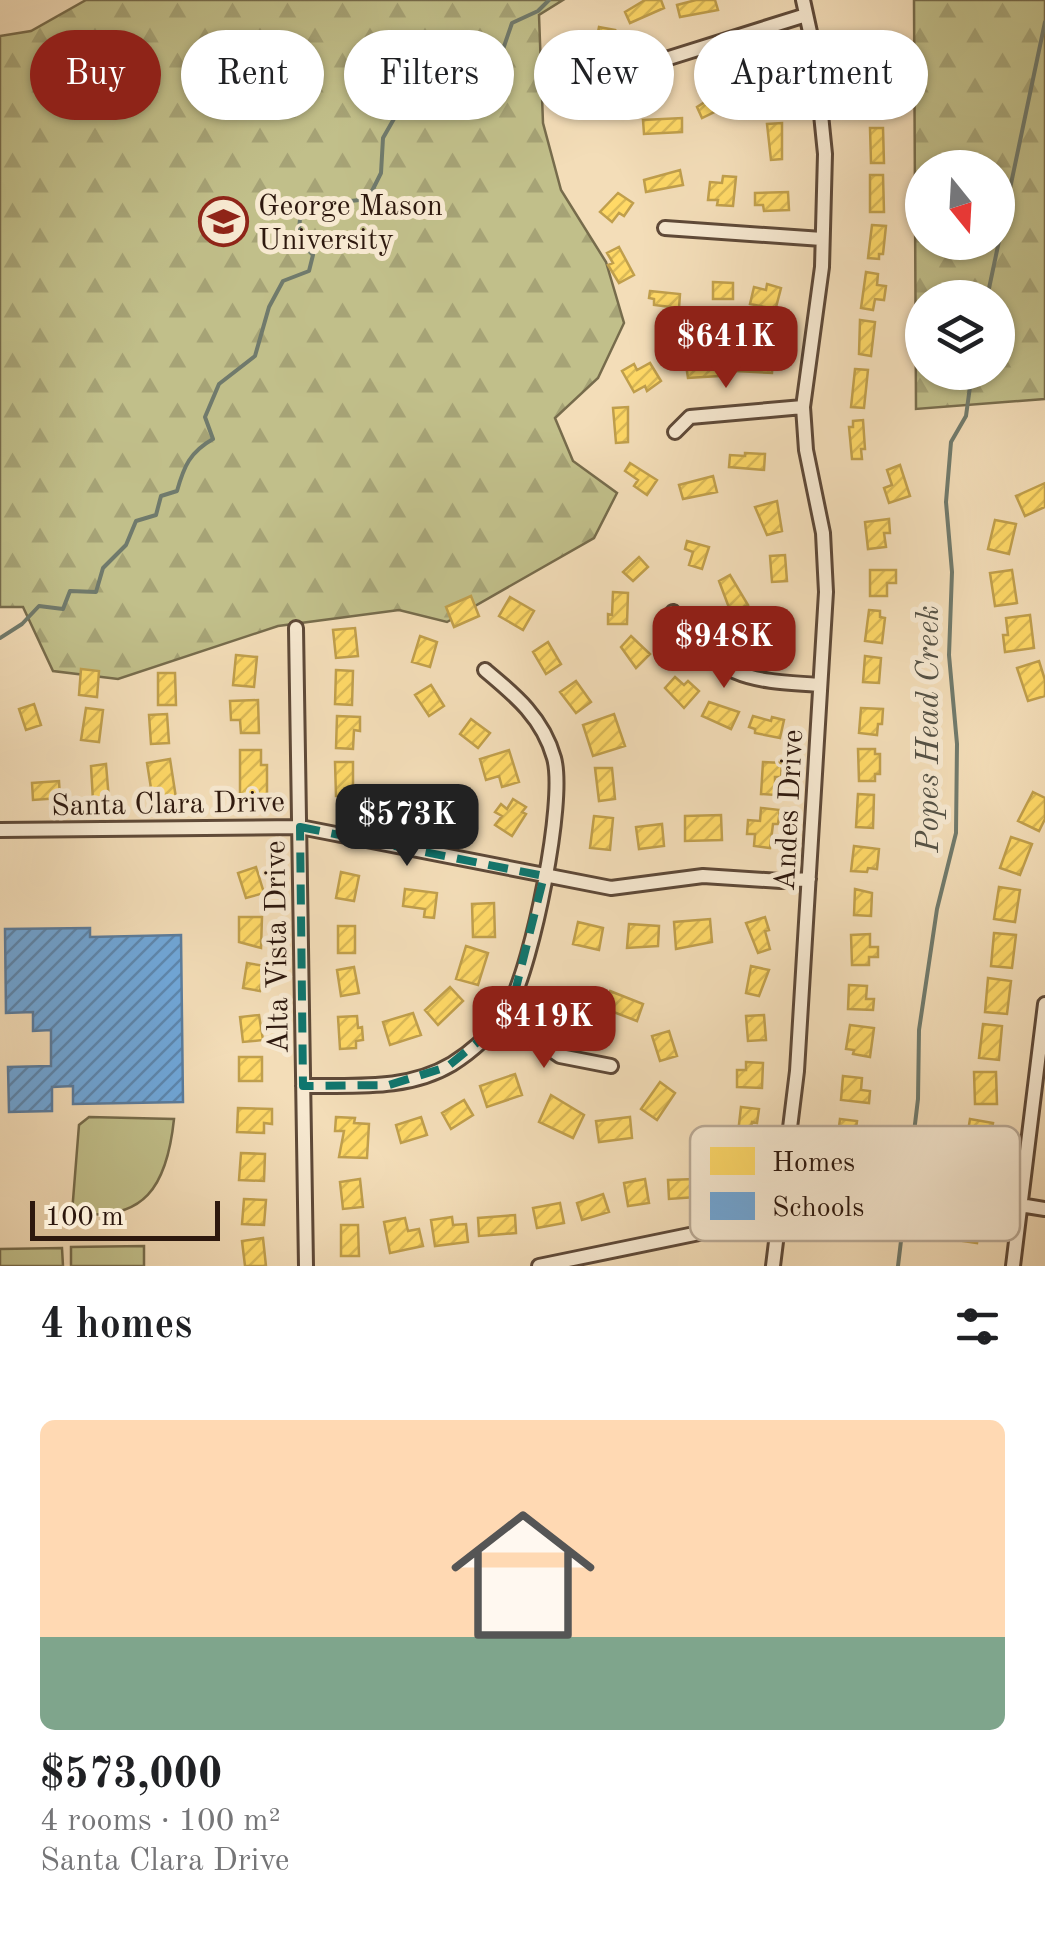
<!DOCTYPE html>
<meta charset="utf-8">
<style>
:root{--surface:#fff;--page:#f2f2f2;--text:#202124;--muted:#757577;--accent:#8f2418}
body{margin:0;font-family:"Old Standard TT",serif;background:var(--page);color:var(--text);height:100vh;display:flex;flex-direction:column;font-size:38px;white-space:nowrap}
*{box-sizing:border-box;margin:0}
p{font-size:32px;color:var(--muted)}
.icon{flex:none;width:55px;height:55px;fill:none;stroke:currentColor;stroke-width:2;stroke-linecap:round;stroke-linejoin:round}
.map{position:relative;height:1266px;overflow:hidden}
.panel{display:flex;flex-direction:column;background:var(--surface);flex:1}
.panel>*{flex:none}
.guide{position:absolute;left:30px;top:30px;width:985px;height:90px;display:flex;gap:20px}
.needle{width:65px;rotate:162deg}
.controls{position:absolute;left:905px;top:150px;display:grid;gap:20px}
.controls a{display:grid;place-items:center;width:110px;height:110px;border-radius:50%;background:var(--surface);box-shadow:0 2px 8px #0004;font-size:50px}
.scale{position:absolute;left:30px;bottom:25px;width:190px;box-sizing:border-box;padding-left:10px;border:5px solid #2d180e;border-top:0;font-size:28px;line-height:35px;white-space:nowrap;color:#2d180e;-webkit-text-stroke:8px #f7e9d1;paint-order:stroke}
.price{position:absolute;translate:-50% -85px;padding:0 22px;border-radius:20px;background:var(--accent);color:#fff;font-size:32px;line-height:65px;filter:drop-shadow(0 2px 5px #0008)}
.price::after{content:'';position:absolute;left:50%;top:60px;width:30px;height:22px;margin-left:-15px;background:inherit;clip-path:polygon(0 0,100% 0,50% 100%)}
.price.active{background:#222;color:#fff}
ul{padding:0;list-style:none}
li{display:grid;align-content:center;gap:20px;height:530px;padding:0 40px}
li span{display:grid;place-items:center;height:310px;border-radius:15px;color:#555}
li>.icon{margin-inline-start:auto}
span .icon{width:180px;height:180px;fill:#fffc;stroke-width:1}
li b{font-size:42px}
h2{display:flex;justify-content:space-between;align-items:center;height:120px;padding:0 40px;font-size:42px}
.chip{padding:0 35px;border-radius:45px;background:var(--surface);box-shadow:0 2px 8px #0004;font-size:35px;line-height:90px}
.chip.active{background:var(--accent);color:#fff}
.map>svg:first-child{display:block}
</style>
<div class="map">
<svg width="1045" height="1266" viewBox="0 0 1045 1266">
<defs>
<pattern id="forest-firs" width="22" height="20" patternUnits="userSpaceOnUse" patternTransform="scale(2.5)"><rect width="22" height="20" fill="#c1bf8a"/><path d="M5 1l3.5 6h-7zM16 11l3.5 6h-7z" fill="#a6a376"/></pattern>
<pattern id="homes-hatch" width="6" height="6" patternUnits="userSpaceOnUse" patternTransform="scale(2.5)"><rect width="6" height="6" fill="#ffd966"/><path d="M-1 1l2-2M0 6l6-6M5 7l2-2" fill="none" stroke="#dbba57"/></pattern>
<pattern id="schools-hatch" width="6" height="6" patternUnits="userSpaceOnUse" patternTransform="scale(2.5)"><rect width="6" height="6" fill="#6fa8dc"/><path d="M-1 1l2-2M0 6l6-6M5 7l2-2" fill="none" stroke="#5c88b1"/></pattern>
</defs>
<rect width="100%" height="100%" fill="#f3ddb8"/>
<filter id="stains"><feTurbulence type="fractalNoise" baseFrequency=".002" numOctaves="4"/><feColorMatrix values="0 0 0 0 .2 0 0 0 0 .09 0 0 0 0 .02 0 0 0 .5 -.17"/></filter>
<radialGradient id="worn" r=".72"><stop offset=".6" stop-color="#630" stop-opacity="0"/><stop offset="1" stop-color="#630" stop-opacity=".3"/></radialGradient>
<path fill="#c1bf8a" stroke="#776c4c" stroke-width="2.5" d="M 89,1117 L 174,1119 C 167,1186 145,1223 72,1213 L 79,1125 Z
M 144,1246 L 144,1266 L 71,1266 L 71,1247 Z
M 62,1248 L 63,1266 L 0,1266 L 0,1249 Z"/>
<path fill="url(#forest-firs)" stroke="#776c4c" stroke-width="2.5" fill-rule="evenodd" d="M 86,0 L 563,0 L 539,15 L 543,123 L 561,190 L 606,262 L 624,323 L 598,378 L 555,418 L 573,461 L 617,493 L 594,538 L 447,622 L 399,610 L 278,626 L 118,679 L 53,671 L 23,607 L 0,607 L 0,36 L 31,31 Z
M 914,0 L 1045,0 L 1045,399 L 916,409 ZM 922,168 L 998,168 L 998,242 L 922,242 ZM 922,298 L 998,298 L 998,372 L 922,372 Z"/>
<path fill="url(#homes-hatch)" stroke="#c09f4c" stroke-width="2.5" d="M 645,0 L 661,0 L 664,8 L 630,23 L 625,12 Z
M 696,0 L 715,0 L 718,10 L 680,17 L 677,5 Z
M 599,27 L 615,30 L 605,66 L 592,63 Z
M 874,41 L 879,64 L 864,67 L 860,43 Z
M 775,74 L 781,95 L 777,96 L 779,107 L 769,110 L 760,78 Z
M 883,77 L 886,90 L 879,91 L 879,99 L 889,97 L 891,109 L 870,112 L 862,80 Z
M 612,83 L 617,109 L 597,115 L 589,90 Z
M 730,86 L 737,101 L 702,118 L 697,107 Z
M 682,118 L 682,132 L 644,134 L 643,120 Z
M 782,123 L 782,159 L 771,160 L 767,124 Z
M 870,128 L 883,128 L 884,163 L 871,163 Z
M 680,170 L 683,185 L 646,192 L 644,180 Z
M 870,175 L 883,175 L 884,212 L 870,212 Z
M 723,176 L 736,177 L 733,206 L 717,205 L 718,200 L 708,200 L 710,182 L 722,183 Z
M 788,192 L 789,210 L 764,211 L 763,205 L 755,205 L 755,193 Z
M 618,193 L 633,203 L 624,216 L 619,213 L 612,222 L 600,212 Z
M 872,225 L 886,226 L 883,254 L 879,254 L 879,259 L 868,258 Z
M 619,247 L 634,275 L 619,283 L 608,265 L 613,263 L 607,253 Z
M 866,272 L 878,274 L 877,285 L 886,286 L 884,300 L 875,299 L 873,310 L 861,308 Z
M 713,282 L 733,283 L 733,299 L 713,299 Z
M 767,284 L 781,288 L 774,315 L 764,312 L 765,307 L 750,304 L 754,287 L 766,290 Z
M 650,291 L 680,294 L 679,308 L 654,305 L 654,299 L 649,298 Z
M 860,320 L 875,322 L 871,356 L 859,354 Z
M 738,357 L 773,359 L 772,373 L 737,371 Z
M 717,361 L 719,376 L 688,378 L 686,365 Z
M 650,363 L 661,381 L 647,391 L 645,386 L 634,392 L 622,371 L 634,364 L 637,370 Z
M 855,369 L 868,370 L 864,408 L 851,407 Z
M 628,407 L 628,442 L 616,443 L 613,408 Z
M 863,420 L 865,449 L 861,449 L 862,459 L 852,459 L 849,427 L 853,427 L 853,421 Z
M 745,453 L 765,454 L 764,470 L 729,467 L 730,455 L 745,456 Z
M 630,463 L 657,480 L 647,495 L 634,486 L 638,480 L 625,471 Z
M 900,465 L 910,496 L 889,503 L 884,488 L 892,485 L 887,470 Z
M 713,476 L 717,492 L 683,499 L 679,485 Z
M 1045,483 L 1045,507 L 1025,516 L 1016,496 Z
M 777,501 L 782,531 L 767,535 L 755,507 Z
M 889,519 L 890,533 L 884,533 L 886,547 L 868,549 L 865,522 Z
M 995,520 L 1016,524 L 1009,554 L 988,549 Z
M 687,541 L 709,547 L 702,569 L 689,565 L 693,552 L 685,549 Z
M 785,555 L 787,581 L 772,582 L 770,556 Z
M 639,557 L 648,567 L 633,581 L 623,572 Z
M 870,570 L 896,570 L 896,583 L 887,583 L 887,596 L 870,596 Z
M 1012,570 L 1017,603 L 995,606 L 990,573 Z
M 730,575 L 748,605 L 731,613 L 719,581 Z
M 613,592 L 628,593 L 627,624 L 608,624 L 608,614 L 612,615 Z
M 471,596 L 479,616 L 454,627 L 446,607 Z
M 510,597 L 534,611 L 523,630 L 499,616 Z
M 869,610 L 880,611 L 880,617 L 885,618 L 882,643 L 865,641 Z
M 1030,615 L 1034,648 L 1005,652 L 1003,635 L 1008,635 L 1006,618 Z
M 778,616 L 788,630 L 766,645 L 757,630 Z
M 355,628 L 358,656 L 336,658 L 333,630 Z
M 420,636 L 437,642 L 430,667 L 412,662 Z
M 631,636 L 650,654 L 636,668 L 621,647 Z
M 548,642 L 561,664 L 546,674 L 533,652 Z
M 236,655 L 257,657 L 254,687 L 233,685 Z
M 865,656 L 881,658 L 879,683 L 863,682 Z
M 1039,661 L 1045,680 L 1045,696 L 1028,701 L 1017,668 Z
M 81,669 L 99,671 L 97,697 L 79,695 Z
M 336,670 L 353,671 L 352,705 L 335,704 Z
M 158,673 L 175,673 L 176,705 L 158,705 Z
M 675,677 L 684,685 L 688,681 L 699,691 L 684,708 L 665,688 Z
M 576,681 L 591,702 L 576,713 L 560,692 Z
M 431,685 L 444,706 L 429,716 L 415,695 Z
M 258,700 L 259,733 L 241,733 L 240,720 L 231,720 L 230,701 Z
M 709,702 L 739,712 L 731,729 L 702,716 Z
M 34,704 L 41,725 L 26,730 L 19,709 Z
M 86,708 L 103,710 L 99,742 L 81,740 Z
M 861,708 L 883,709 L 882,724 L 878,724 L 877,735 L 859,733 Z
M 167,714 L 169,743 L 151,744 L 149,715 Z
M 614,714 L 625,746 L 593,756 L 583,725 Z
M 337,716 L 360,717 L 360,731 L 354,730 L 353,749 L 336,748 Z
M 753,716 L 771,721 L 772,717 L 784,720 L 780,738 L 755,733 L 755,729 L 749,727 Z
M 471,719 L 490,733 L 478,748 L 460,734 Z
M 858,749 L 875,749 L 875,754 L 880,754 L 880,774 L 875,774 L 875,781 L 859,781 Z
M 240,750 L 261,750 L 261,765 L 267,765 L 267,797 L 240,796 Z
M 509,750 L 519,782 L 502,787 L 499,776 L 486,780 L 480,759 Z
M 170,759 L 176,798 L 153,801 L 147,763 Z
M 335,762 L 353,762 L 353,795 L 336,796 Z
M 763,762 L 782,763 L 781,777 L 775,777 L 775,795 L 761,794 Z
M 106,764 L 109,800 L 93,801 L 91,766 Z
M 595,768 L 612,768 L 615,799 L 599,801 Z
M 59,781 L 60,798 L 33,800 L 32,783 Z
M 392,789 L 419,790 L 418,808 L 392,807 Z
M 1033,792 L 1045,798 L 1045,819 L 1039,831 L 1018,821 Z
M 858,794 L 874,795 L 873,828 L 856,827 Z
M 513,799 L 526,807 L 522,812 L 526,814 L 512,836 L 495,825 L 502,816 L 495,812 L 501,804 L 507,809 Z
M 464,801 L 464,819 L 439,819 L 439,802 Z
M 761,808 L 780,810 L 778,824 L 773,824 L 770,848 L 754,846 L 755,834 L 747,834 L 748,820 L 760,821 Z
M 721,815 L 722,840 L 685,841 L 685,816 Z
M 594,816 L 613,818 L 610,850 L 590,848 Z
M 662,824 L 664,846 L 639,849 L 636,827 Z
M 1011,837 L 1032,844 L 1020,875 L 1000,868 Z
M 854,846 L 879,849 L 877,869 L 868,868 L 867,872 L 851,871 Z
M 256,867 L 264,893 L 246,898 L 238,873 Z
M 341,872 L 359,876 L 354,901 L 336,898 Z
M 999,887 L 1020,890 L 1015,922 L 994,919 Z
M 405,889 L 437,893 L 434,918 L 424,917 L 425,909 L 403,906 Z
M 855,889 L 872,893 L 871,916 L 854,915 Z
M 494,903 L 495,937 L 473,937 L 472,904 Z
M 239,917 L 262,917 L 261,948 L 239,942 Z
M 765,917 L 769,930 L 765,931 L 770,949 L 758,953 L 746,923 Z
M 710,919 L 712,942 L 676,949 L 674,922 Z
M 578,922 L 603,928 L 599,950 L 573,944 Z
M 629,924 L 659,926 L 658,946 L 627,948 Z
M 338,926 L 355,926 L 355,953 L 338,953 Z
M 994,933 L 1016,935 L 1012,968 L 991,966 Z
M 870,934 L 870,947 L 878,947 L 878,957 L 869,957 L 869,965 L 852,965 L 851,935 Z
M 466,946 L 488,953 L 478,985 L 456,979 Z
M 247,963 L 265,966 L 260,991 L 243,988 Z
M 751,966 L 769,970 L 759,996 L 746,993 Z
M 354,967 L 359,993 L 341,996 L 337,970 Z
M 988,978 L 1011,981 L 1007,1014 L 985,1012 Z
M 849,985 L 867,986 L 866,999 L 874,999 L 873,1010 L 848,1009 Z
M 450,987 L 463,1001 L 438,1025 L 425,1010 Z
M 555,991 L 580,998 L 575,1015 L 550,1008 Z
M 610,991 L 643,1004 L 637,1021 L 603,1008 Z
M 413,1013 L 421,1035 L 390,1045 L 383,1022 Z
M 259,1015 L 263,1040 L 243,1042 L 240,1017 Z
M 764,1015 L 766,1040 L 748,1041 L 746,1016 Z
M 357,1016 L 358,1028 L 362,1027 L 363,1040 L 356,1041 L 356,1048 L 340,1049 L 338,1017 Z
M 983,1024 L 1002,1026 L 999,1060 L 979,1058 Z
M 850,1025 L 874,1028 L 870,1057 L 853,1054 L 854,1050 L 846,1049 Z
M 669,1031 L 677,1056 L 660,1061 L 652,1036 Z
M 239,1057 L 262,1057 L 262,1081 L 239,1081 Z
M 746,1062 L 763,1063 L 762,1088 L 737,1087 L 737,1070 L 746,1070 Z
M 974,1072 L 996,1072 L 997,1104 L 975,1104 Z
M 515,1074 L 522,1095 L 487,1107 L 480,1086 Z
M 843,1076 L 862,1078 L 861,1090 L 870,1091 L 869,1103 L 841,1100 Z
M 660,1082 L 675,1093 L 657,1120 L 641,1109 Z
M 551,1095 L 584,1115 L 573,1138 L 539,1122 Z
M 464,1100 L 473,1115 L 451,1129 L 442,1113 Z
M 741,1107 L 759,1109 L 757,1123 L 752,1122 L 750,1134 L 738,1133 Z
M 238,1108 L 272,1109 L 272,1124 L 264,1123 L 264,1133 L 237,1132 Z
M 336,1117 L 355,1118 L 354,1123 L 369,1124 L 367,1158 L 339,1157 L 344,1131 L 335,1131 Z
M 421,1117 L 427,1135 L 401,1143 L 396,1125 Z
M 630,1117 L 632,1138 L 599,1142 L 596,1121 Z
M 840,1119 L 857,1121 L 854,1144 L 837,1142 Z
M 970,1119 L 993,1123 L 988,1153 L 965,1149 Z
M 241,1153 L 265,1154 L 264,1181 L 239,1180 Z
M 360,1179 L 363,1207 L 343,1209 L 340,1182 Z
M 645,1179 L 649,1203 L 628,1206 L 624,1183 Z
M 695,1179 L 696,1197 L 669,1199 L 668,1180 Z
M 603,1194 L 609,1212 L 582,1220 L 577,1203 Z
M 244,1199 L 266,1200 L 264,1225 L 242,1224 Z
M 560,1203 L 564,1223 L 537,1228 L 533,1208 Z
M 961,1207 L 982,1210 L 977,1243 L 956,1240 Z
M 515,1215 L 516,1233 L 479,1236 L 478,1218 Z
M 452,1217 L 453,1225 L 466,1224 L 468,1242 L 435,1246 L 431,1220 Z
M 405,1218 L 408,1231 L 419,1229 L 423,1246 L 390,1253 L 384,1222 Z
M 341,1225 L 358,1225 L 359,1256 L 341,1256 Z
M 263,1238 L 266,1266 L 245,1266 L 242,1241 Z"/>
<path fill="url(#schools-hatch)" stroke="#5b7d9e" stroke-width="2.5" d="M 90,928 L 90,937 L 181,935 L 183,1102 L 73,1104 L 73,1086 L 52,1087 L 52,1111 L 9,1112 L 8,1067 L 51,1066 L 51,1030 L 33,1031 L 33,1012 L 6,1013 L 5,929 Z"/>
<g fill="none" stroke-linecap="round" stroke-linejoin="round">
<path stroke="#707a6c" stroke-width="4" d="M 987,298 L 1045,22
M 0,638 L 22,624 L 39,606 L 63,609 L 70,591 L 96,592 L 103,568 L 126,545 L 136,521 L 156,515 L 161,496 L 177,491 C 184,466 190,452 213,439 L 205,417 L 219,384 L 255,356 L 269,307 L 283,281 L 309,271 L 313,255 L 298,240 L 300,219 L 333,203 L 368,199 L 381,173 L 383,138 L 395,117 L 430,94 L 460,88 L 487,96 L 512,23 L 538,11 L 549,0
M 898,1266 L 918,1099 L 919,1030 L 937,909 L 956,833 L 957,744 L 949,655 L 952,572 L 946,502 L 951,442 L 966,416 L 972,372"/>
<defs>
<path id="street" d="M 653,63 L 806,15
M 665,228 L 822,239
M 675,432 L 690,417 L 803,407
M 673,612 C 721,679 742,680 820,685
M 296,628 L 306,1266
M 0,830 L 300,827 L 611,888 L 703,876 L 781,881 L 809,879
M 503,1017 L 560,1056 L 611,1066
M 303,1086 C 354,1085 407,1091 452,1064 C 476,1049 497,1028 510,1004 C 532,964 566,801 554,758 C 543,718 515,695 485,670
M 1020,1205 L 1045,1209
M 539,1266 L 738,1225 L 779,1222
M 773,1266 L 797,1071 L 826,592 L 823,533 L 806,450 L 803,407 L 822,267 L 825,154 L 815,55 L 803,0
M 1013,1266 L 1045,1004"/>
</defs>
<use href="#street" stroke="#5e4938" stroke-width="18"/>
<use href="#street" stroke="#f7e9d1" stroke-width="12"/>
</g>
<path fill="none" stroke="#0f766e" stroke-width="8" stroke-dasharray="20 12" stroke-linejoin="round" d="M 300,827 L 544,876 L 513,1000 L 495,1028 L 447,1067 L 389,1085 L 303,1086 Z"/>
<defs>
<symbol id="university-ring" viewBox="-11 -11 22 22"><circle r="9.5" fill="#f7e9d1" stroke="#8f2418" stroke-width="1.5"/><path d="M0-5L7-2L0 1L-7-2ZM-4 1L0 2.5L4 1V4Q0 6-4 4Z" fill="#8f2418"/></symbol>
</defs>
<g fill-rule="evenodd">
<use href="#university-ring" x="196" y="194" width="55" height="55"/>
</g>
<g text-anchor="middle" stroke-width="10" stroke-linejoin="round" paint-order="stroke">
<g font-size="30" fill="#2d180e" stroke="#f7e9d1" text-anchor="start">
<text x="258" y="215">George Mason<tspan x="258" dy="34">University</tspan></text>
</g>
<g font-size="30" fill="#2d180e" stroke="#f7e9d1">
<text transform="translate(168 803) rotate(-1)" y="10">Santa Clara Drive</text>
<text transform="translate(788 810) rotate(-87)" y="10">Andes Drive</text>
<text transform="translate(276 947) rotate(-91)" y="10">Alta Vista Drive</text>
</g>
<g font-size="32" font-style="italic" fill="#545145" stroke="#f7e9d1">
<text transform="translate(927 729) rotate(-90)" y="11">Popes Head Creek</text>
</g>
</g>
<rect x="690" y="1126" width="330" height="115" rx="15" fill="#f7e9d1" stroke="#baaa96" stroke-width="2.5"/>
<rect x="710" y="1147" width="45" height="28" fill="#ffd966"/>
<rect x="710" y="1192" width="45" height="28" fill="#6fa8dc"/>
<g font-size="28" fill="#2d180e">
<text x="772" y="1171">Homes</text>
<text x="772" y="1216">Schools</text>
</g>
<rect width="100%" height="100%" filter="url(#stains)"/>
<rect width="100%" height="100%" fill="url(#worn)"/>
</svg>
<div class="controls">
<a><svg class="needle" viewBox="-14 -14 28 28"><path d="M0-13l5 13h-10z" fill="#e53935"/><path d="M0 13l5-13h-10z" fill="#757577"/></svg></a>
<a><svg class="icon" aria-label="layers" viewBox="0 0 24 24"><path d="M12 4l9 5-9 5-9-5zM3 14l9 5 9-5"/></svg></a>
</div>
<div class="scale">100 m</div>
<b class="price" style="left:726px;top:391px">$641K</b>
<b class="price" style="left:724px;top:691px">$948K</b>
<b class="price active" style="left:407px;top:869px">$573K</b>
<b class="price" style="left:544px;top:1071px">$419K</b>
<div class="guide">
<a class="chip active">Buy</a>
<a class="chip">Rent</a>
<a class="chip">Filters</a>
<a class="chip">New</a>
<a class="chip">Apartment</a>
</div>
</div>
<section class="panel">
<h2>4 homes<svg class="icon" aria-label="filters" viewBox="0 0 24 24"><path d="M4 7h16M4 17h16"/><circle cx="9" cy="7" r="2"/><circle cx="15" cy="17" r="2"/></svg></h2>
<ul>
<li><span style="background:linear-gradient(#ffd9b3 70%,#7fa58c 0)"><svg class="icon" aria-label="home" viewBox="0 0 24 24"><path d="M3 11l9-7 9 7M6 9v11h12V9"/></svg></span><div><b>$573,000</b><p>4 rooms · 100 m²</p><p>Santa Clara Drive</p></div></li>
</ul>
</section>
